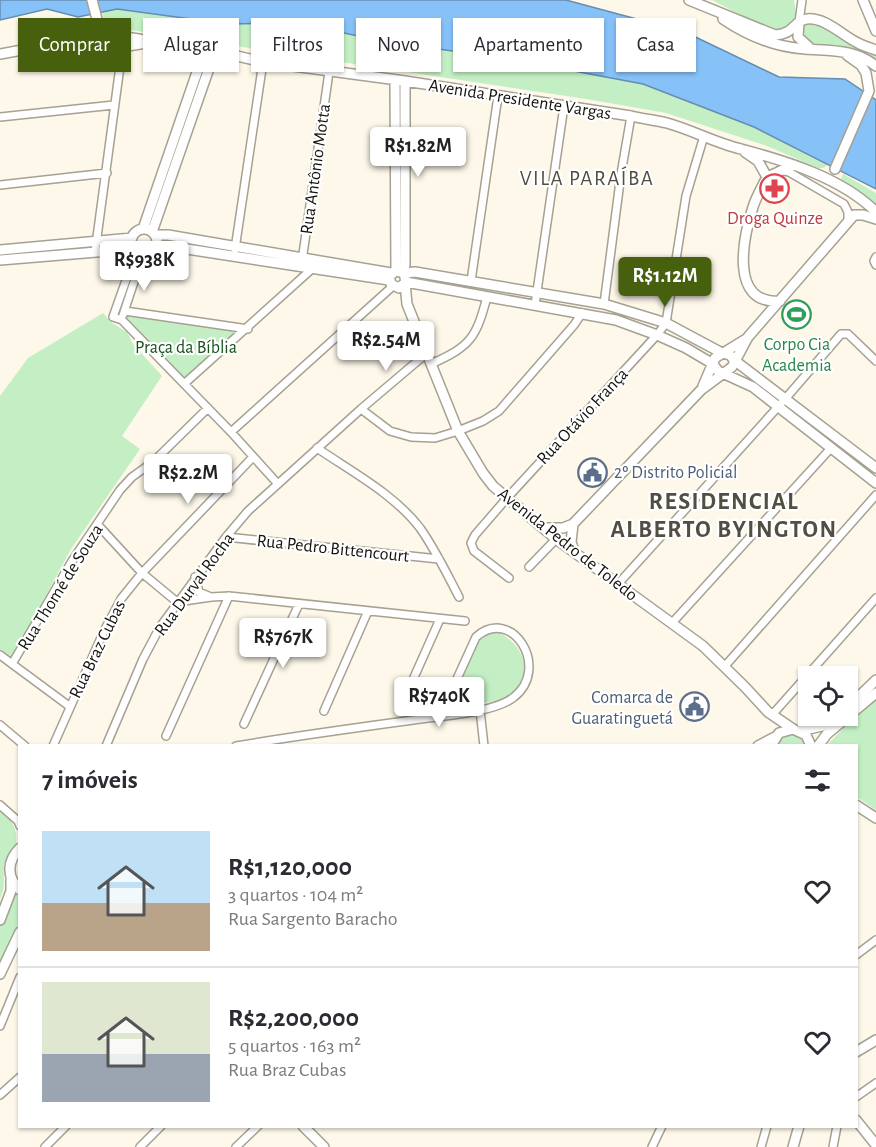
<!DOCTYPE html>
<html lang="pt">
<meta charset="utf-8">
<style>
:root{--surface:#fff;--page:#f2f2f3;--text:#2b2b33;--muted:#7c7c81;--line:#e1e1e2;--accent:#46600e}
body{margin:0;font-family:"Alegreya Sans",sans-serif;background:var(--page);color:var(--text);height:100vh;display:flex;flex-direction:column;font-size:22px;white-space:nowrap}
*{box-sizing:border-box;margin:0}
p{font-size:20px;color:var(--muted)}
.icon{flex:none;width:33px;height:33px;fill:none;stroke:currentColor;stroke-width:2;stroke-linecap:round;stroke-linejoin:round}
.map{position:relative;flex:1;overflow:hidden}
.side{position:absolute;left:18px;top:744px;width:840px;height:384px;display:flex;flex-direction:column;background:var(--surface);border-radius:0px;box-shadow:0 2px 4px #0004}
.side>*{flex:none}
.guide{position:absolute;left:18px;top:18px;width:840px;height:54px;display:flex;gap:12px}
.fabs{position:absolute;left:798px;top:666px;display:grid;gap:12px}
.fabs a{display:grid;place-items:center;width:60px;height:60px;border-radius:0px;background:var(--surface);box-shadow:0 2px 4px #0004;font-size:30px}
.price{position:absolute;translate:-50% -51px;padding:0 14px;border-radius:6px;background:#fff;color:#222;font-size:20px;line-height:39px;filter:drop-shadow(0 2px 3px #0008)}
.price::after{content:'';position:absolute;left:50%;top:36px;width:18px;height:14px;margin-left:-9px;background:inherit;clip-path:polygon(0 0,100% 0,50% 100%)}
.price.active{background:var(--accent);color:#fff}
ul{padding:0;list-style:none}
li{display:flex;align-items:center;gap:18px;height:150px;padding:0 24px}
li+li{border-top:2px solid var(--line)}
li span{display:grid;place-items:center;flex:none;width:168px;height:120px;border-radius:0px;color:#555}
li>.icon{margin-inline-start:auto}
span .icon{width:72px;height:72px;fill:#fffc;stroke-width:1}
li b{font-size:26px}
h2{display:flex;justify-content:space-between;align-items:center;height:72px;padding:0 24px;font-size:26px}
.tag{padding:0 21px;border-radius:0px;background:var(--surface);box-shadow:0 2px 4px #0004;font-size:21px;line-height:54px}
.tag.active{background:var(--accent);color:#fff}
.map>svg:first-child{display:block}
</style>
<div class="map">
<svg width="876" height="1147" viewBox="0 0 876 1147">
<rect width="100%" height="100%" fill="#fdf8e9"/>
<path fill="#c4efc4" d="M 712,0 L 794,0 L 796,13 L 790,27 L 771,31 Z
M 117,9 L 228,24 L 298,23 L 381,41 L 510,59 L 643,84 L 754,127 L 828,165 L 823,168 L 818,168 L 767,146 L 666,113 L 586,99 L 111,27 L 104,19 L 102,12 Z
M 809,21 L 816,23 L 849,43 L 876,53 L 876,63 C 866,55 858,50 846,47 C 832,44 814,47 803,37 L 802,30 L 804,24 Z
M 843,174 L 876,193 L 876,207 L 841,180 Z
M 103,313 L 112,323 L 127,332 L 133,344 L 162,376 L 122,436 L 140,449 L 71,549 L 13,656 L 10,658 L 0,651 L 0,396 L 28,358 Z
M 132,313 L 234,328 L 237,331 L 236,335 L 187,378 L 183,378 L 128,324 L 126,321 L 127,316 Z
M 495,631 C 520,640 537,672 514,694 C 507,701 492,701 483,703 C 473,705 465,707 456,704 L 453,697 L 480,637 L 485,632 Z
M 876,695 L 876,810 L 857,797 L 856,746 L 826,746 Z
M 792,733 L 802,737 L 807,746 L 775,746 L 782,735 Z
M 0,808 C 10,816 20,832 15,846 C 12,853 5,859 4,867 C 3,880 6,886 0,899 Z
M 12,891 L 19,897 L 19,922 L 0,960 L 0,924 Z"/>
<path fill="#86c1f7" stroke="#648db1" stroke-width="1.5" d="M 0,0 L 566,0 L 685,32 L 779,77 L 845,79 L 876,100 L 876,189 L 754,127 L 643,84 L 510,59 L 381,41 L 298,23 L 228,24 L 117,9 L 78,17 L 47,9 L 0,20 Z"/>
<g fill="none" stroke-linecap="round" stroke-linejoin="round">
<defs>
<path id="street" d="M 799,22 L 802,0
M 0,117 L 114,105
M 780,170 L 789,172 L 844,204 L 848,212 L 848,221
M 0,185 L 107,173
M 235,249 L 263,62
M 95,252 L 123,44
M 136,252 L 113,317 L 122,320 L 231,432 L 278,484
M 876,257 L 874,261 L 876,265
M 302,261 L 329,72
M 471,281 L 498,96
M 604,304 L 621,174 L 631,116
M 535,305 L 564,106
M 125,311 L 248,329
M 123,315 L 143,255
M 431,364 C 471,346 476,338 487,297
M 184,384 L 314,267
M 361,409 L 390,431 L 411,437 L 435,438 L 458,431 L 483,421 L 499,411 L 574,325 L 582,313
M 231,432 L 393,286
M 317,448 C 352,472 394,494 420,528 C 435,549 447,574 459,597
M 98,525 L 142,573 L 177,602 L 211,597 L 229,596 L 465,621
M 226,537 L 439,559
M 529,567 L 556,539
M 195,577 L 199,592 L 211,597
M 509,578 L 474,551 L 471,543 L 475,535 L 507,498 L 657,335 L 666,323 L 686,196 L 704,136
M 618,584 L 786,398 L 841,334 L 848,334 L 876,361
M 672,623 L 831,448
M 0,655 L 69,706
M 12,664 L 72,561 L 120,490 L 132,477 L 153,462 L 208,408
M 725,666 L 876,495
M 403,702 L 440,619
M 480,710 L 484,746
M 324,711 L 368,611
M 772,715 L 876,598
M 244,724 L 299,604
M 0,725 L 25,746
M 166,736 L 229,596
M 53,746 L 104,631 L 121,599 L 142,573 L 253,457
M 106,746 L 143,659 L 160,627 L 226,537 L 248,511 L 278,484 L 361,409 L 427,353
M 236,746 C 295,736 354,728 413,720 C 439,716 495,713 514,697 C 551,668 512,605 476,637 L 440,716
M 0,805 L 18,821 L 20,826
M 856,955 L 876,940
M 0,1026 L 20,977
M 0,1095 L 20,1077
M 856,1097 L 876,1083
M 45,1147 L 66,1126
M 140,1147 L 161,1126
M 236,1147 L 258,1126
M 652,1147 L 662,1126
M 761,1147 L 767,1126
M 833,1147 L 837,1126"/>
<path id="secondary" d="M 92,0 L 98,23 L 100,41
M 689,0 L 775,35 C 795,34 794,20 807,19 C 825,17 843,36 858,43 C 864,46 870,48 876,50
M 863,0 L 876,31
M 723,19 C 748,36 775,47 805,49 C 832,51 854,49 876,66
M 799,22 L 798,37 L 811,49
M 67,43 L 122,47 L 146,43
M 0,54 L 60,43 L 80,37 L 113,35 L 215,51 L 263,62 L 405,81 L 631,116 C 643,119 655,120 667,123 C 692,130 716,143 741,149 C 786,161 842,178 876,212
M 395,80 L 396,271
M 745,152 L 758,161 L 767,177
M 835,169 L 869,91 L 866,73 L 861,65 L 847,55
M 767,177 C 762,187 756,197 753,207 C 743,238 729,305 780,301
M 767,177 L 794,165
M 143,229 L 205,49
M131 242a13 13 0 1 1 26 0a13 13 0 1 1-26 0Z
M 152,232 L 215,51
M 155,235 L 168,235 L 391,273
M 156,248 L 167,246 L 389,280
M 0,250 L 132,238
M 0,260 L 133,249
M 403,273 L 405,265 L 405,81
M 404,273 L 406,282 L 399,288 L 391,284 L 389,276 L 396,271 L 404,273 L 415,272 L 604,304 L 666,323 L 722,353 L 730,355 L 734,360 L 876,468
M 406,282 L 616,320 L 657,335 L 686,348 L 713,364 L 718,371 L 753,387 L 876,483
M 405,283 L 407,304 L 458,431 L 483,473 L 493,486 L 556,539 L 703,646 L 745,687 L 768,712 L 793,729
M 703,386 L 715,358 L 746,339
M 573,524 L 571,542 L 574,551
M 543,528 L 563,528 L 573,524 L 701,390 L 732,367 L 748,337 L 854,215 L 863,215 L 876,219
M 848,707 L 876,680
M 800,731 L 822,726 L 836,716
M 758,746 L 775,737
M 771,746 L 779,733 L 793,729 L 806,735 L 811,746
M 818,746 L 827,734 L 876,693
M 856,805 L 876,818
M 20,848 C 7,861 6,877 20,890
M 0,920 L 11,891 L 11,880
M 0,974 L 20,932
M 856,1052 L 876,1040
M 856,1120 L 876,1145
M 303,1126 L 324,1147
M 793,1147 L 799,1126"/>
</defs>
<use href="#street" stroke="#a6a193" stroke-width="10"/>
<use href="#secondary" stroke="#a6a193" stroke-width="12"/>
<use href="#street" stroke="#fff" stroke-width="7"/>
<use href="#secondary" stroke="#fff" stroke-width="9"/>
</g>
<defs>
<symbol id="pharmacy-ring" viewBox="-11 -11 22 22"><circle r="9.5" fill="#fff" stroke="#e0444e" stroke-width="1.5"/><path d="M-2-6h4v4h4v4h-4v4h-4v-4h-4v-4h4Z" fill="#e0444e"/></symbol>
<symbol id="stadium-ring" viewBox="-11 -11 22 22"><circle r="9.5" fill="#fff" stroke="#2e9e5b" stroke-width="1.5"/><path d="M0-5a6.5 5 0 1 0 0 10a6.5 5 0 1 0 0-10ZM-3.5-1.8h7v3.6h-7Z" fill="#2e9e5b"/></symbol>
<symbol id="civic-ring" viewBox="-11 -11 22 22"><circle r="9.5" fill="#fff" stroke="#5c6f8a" stroke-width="1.5"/><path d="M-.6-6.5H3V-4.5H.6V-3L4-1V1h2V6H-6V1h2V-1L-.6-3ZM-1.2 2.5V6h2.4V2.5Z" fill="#5c6f8a"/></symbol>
</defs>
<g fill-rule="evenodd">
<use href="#pharmacy-ring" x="758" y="172" width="33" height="33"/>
<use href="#stadium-ring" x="780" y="298" width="33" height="33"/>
<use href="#civic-ring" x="576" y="456" width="33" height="33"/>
<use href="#civic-ring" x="678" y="690" width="33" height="33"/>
</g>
<g text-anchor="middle" stroke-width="4.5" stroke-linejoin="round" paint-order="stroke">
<g font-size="18" fill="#14130d" stroke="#fff">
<text transform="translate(520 99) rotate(9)" y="6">Avenida Presidente Vargas</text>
<text transform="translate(315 169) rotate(-82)" y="6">Rua Antônio Motta</text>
<text transform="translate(582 416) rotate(-47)" y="6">Rua Otávio França</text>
<text transform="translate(568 544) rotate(38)" y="6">Avenida Pedro de Toledo</text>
<text transform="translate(333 548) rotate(6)" y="6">Rua Pedro Bittencourt</text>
<text transform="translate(194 584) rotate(-54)" y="6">Rua Durval Rocha</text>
<text transform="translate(60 587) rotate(-58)" y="6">Rua Thomé de Souza</text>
<text transform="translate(97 649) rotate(-64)" y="6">Rua Braz Cubas</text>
</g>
<g font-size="18" fill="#be3a42" stroke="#fff">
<text x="775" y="224">Droga Quinze</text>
</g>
<g font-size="18" fill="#27864d" stroke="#fff">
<text x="797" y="350">Corpo Cia<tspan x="797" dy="21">Academia</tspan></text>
</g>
<g font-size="18" fill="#17521d" stroke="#fff">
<text x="186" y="353">Praça da Bíblia</text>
</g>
<g font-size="18" fill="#4e5e75" stroke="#fff" text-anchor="start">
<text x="614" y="478">2º Distrito Policial</text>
<text x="673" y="703" text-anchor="end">Comarca de<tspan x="673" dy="21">Guaratinguetá</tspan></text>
</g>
<g font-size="21" letter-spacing="1.5" fill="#524e42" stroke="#fff">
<text x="587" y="185">VILA PARAÍBA</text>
</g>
<g font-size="24" font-weight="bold" letter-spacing="1.5" fill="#524e42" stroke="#fff">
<text x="724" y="509">RESIDENCIAL<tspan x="724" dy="28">ALBERTO BYINGTON</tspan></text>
</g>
</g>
</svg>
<div class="fabs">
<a><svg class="icon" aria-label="locate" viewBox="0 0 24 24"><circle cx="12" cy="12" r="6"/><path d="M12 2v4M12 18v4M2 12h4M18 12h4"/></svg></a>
</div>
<b class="price" style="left:418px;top:178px">R$1.82M</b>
<b class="price" style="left:144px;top:292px">R$938K</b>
<b class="price active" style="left:665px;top:308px">R$1.12M</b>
<b class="price" style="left:386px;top:372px">R$2.54M</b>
<b class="price" style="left:188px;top:505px">R$2.2M</b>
<b class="price" style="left:283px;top:669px">R$767K</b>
<b class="price" style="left:439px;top:728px">R$740K</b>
<div class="guide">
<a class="tag active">Comprar</a>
<a class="tag">Alugar</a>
<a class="tag">Filtros</a>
<a class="tag">Novo</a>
<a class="tag">Apartamento</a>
<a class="tag">Casa</a>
</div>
<section class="side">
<h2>7 imóveis<svg class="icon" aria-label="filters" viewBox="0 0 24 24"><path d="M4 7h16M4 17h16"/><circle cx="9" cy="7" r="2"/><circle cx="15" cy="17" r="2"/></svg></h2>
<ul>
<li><span style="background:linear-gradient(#bfe0f5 60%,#b9a48a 0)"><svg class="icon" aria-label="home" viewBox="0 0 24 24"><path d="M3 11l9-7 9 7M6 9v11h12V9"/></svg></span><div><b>R$1,120,000</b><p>3 quartos · 104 m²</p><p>Rua Sargento Baracho</p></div><svg class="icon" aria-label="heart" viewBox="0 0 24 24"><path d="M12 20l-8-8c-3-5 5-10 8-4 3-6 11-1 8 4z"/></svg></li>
<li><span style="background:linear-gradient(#dfe7d0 60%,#9aa5b1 0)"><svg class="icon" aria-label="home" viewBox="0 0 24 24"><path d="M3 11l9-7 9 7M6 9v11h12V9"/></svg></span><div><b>R$2,200,000</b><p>5 quartos · 163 m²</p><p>Rua Braz Cubas</p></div><svg class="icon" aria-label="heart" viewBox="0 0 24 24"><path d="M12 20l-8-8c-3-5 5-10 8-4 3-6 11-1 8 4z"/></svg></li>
</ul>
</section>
</div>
